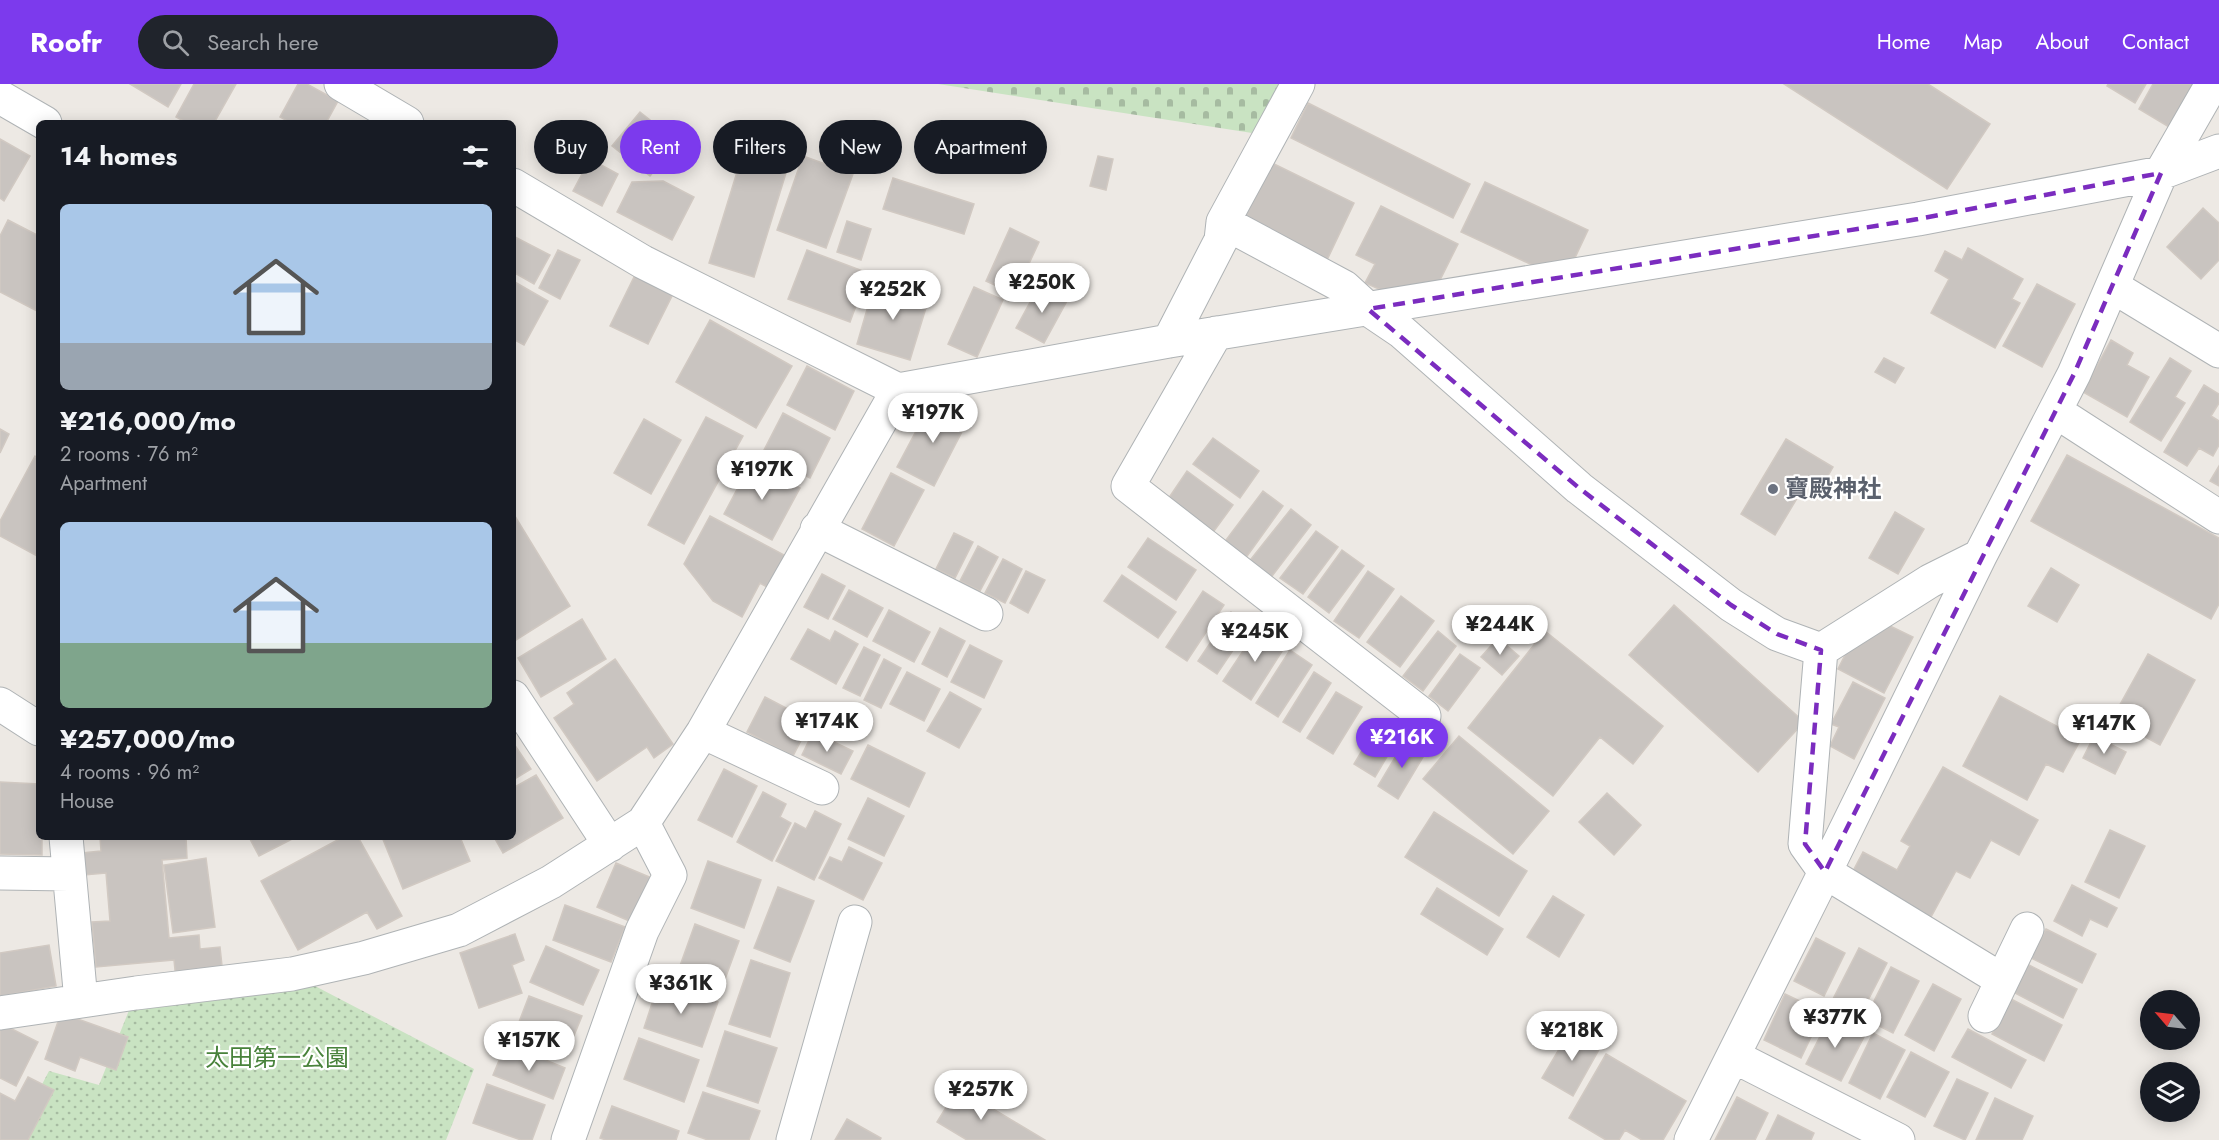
<!DOCTYPE html>
<meta charset="utf-8">
<style>
:root{--surface:#171b24;--page:#20242c;--text:#f1f3f6;--muted:#9ea1a6;--accent:#7c3aed}
body{margin:0;font-family:Jost,"Noto Sans JP",sans-serif;background:var(--page);color:var(--text);height:100vh;display:flex;flex-direction:column;font-size:22px;white-space:nowrap}
*{box-sizing:border-box;margin:0}
p{font-size:20px;color:var(--muted)}
.icon{flex:none;width:33px;height:33px;fill:none;stroke:currentColor;stroke-width:2;stroke-linecap:round;stroke-linejoin:round}
.map{position:relative;flex:1;overflow:hidden}
.drawer{position:absolute;left:36px;top:36px;width:480px;height:720px;display:flex;flex-direction:column;background:var(--surface);border-radius:9px;box-shadow:0 3px 15px #0003}
.drawer>*{flex:none}
.guide{position:absolute;left:534px;top:36px;width:570px;height:54px;display:flex;gap:12px}
.needle{width:39px;rotate:298deg}
.buttons{position:absolute;left:2140px;top:906px;display:grid;gap:12px}
.buttons a{display:grid;place-items:center;width:60px;height:60px;border-radius:50%;background:var(--surface);box-shadow:0 3px 15px #0003;font-size:30px}
.price{position:absolute;translate:-50% -51px;padding:0 14px;border-radius:21px;background:#fff;color:#222;font-size:20px;line-height:39px;filter:drop-shadow(0 2px 3px #0008)}
.price::after{content:'';position:absolute;left:50%;top:36px;width:18px;height:14px;margin-left:-9px;background:inherit;clip-path:polygon(0 0,100% 0,50% 100%)}
.price.active{background:var(--accent);color:#fff}
ul{padding:0;list-style:none}
li{display:grid;align-content:center;gap:12px;height:318px;padding:0 24px}
li span{display:grid;place-items:center;height:186px;border-radius:9px;color:#555}
li>.icon{margin-inline-start:auto}
span .icon{width:108px;height:108px;fill:#fffc;stroke-width:1}
li b{font-size:26px}
h2{display:flex;justify-content:space-between;align-items:center;height:72px;padding:0 24px;font-size:26px}
.pill{padding:0 21px;border-radius:27px;background:var(--surface);box-shadow:0 3px 15px #0003;font-size:21px;line-height:54px}
.pill.active{background:var(--accent);color:#fff}
header{display:flex;align-items:center;gap:36px;box-sizing:border-box;height:84px;padding:0 30px;background:var(--accent);color:#fff}
header strong{font-size:28px}
nav{display:flex;gap:33px;margin-inline-start:auto;font-size:21px}
.search{width:420px;height:54px;background:var(--page);display:flex;align-items:center;gap:15px;box-sizing:border-box;padding:0 21px;border-radius:33px;color:var(--muted);font-size:22px}
.map>svg:first-child{display:block}
</style>
<header>
<strong>Roofr</strong>
<div class="search"><svg class="icon" aria-label="search" viewBox="0 0 24 24"><circle cx="10" cy="10" r="6"/><path d="M15 15l6 6"/></svg>Search here</div>
<nav><a>Home</a><a>Map</a><a>About</a><a>Contact</a></nav>
</header>
<div class="map">
<svg width="2219" height="1056" viewBox="0 0 2219 1056">
<defs>
<pattern id="cemetery-stones" width="16" height="16" patternUnits="userSpaceOnUse" patternTransform="scale(1.5)"><rect width="16" height="16" fill="#c9e3c2"/><path d="M2 7V4a2 2 0 0 1 4 0v3zM10 15v-3a2 2 0 0 1 4 0v3z" fill="#a6bba1"/></pattern>
<pattern id="park-dots" width="8" height="8" patternUnits="userSpaceOnUse" patternTransform="scale(1.5)"><rect width="8" height="8" fill="#c9e3c2"/><path d="M2 2h.1M6 6h.1" fill="none" stroke="#a6bba1" stroke-width="1.8" stroke-linecap="round"/></pattern>
</defs>
<rect width="100%" height="100%" fill="#ede9e4"/>
<path fill="url(#cemetery-stones)" d="M 938,0 L 1283,0 L 1252,49 Z"/>
<path fill="url(#park-dots)" d="M 292,890 L 474,985 L 446,1056 L 13,1056 L 49,987 L 99,1001 L 136,909 Z"/>
<path fill="#c9c4c0" stroke="#d1c9c2" stroke-width="1.5" d="M 130,0 L 181,0 L 168,23 Z
M 194,0 L 236,0 L 214,39 L 187,39 L 176,33 Z
M 298,0 L 307,0 L 338,17 L 326,39 L 291,39 L 280,33 Z
M 1784,0 L 1928,0 L 1990,40 L 1947,105 Z
M 2108,0 L 2146,0 L 2135,19 L 2107,2 Z
M 2153,0 L 2194,0 L 2169,43 L 2139,25 Z
M 1308,19 L 1470,100 L 1453,134 L 1291,54 Z
M 640,28 L 678,58 L 650,92 L 612,62 Z
M 749,49 L 794,63 L 754,193 L 709,179 Z
M 0,55 L 30,72 L 4,117 L 0,114 Z
M 803,72 L 853,90 L 826,164 L 777,146 Z
M 1098,72 L 1113,75 L 1106,106 L 1090,102 Z
M 590,75 L 618,90 L 602,122 L 573,107 Z
M 1270,78 L 1354,119 L 1327,176 L 1242,135 Z
M 893,94 L 974,120 L 964,150 L 883,125 Z
M 663,97 L 694,113 L 672,156 L 617,128 L 632,98 Z
M 1485,98 L 1588,146 L 1573,178 L 1543,186 L 1461,148 Z
M 1381,122 L 1458,160 L 1440,196 L 1388,209 L 1365,199 L 1375,180 L 1356,171 Z
M 2203,124 L 2219,139 L 2219,176 L 2201,195 L 2167,163 Z
M 8,136 L 39,152 L 39,228 L 0,208 L 0,152 Z
M 847,137 L 871,145 L 861,176 L 837,168 Z
M 1010,144 L 1039,158 L 1015,210 L 986,197 Z
M 513,152 L 550,171 L 534,200 L 513,188 Z
M 1968,164 L 2023,195 L 2012,215 L 2020,219 L 1995,264 L 1931,229 L 1949,195 L 1935,187 L 1945,167 L 1962,176 Z
M 558,166 L 580,176 L 560,215 L 539,204 Z
M 807,166 L 868,189 L 850,238 L 788,215 Z
M 635,191 L 673,210 L 648,260 L 610,242 Z
M 513,197 L 548,217 L 524,261 L 513,255 Z
M 875,198 L 929,214 L 910,276 L 857,260 Z
M 1040,200 L 1068,215 L 1044,259 L 1016,244 Z
M 2037,200 L 2075,220 L 2042,283 L 2003,262 Z
M 974,203 L 1003,216 L 977,273 L 948,260 Z
M 710,236 L 792,282 L 756,344 L 676,298 Z
M 2111,256 L 2133,269 L 2127,281 L 2149,293 L 2127,333 L 2083,308 Z
M 1884,274 L 1904,284 L 1895,299 L 1875,288 Z
M 2170,274 L 2191,287 L 2175,313 L 2185,319 L 2161,357 L 2130,338 Z
M 807,282 L 854,307 L 835,346 L 787,321 Z
M 2204,301 L 2219,310 L 2219,319 L 2211,332 L 2219,337 L 2219,361 L 2213,372 L 2199,364 L 2187,382 L 2164,368 Z
M 932,317 L 968,336 L 934,402 L 897,383 Z
M 783,329 L 830,354 L 810,394 L 762,370 Z
M 706,333 L 743,352 L 684,460 L 648,441 Z
M 644,335 L 681,356 L 651,410 L 614,389 Z
M 0,345 L 9,350 L 0,369 Z
M 1213,354 L 1259,387 L 1240,414 L 1193,380 Z
M 1786,355 L 1833,383 L 1821,404 L 1808,396 L 1775,451 L 1741,430 Z
M 2067,371 L 2219,454 L 2219,520 L 2211,535 L 2031,437 Z
M 35,372 L 39,375 L 39,473 L 0,452 L 0,437 Z
M 752,377 L 800,404 L 772,456 L 724,430 Z
M 2219,382 L 2219,402 L 2210,397 Z
M 1187,387 L 1233,421 L 1214,447 L 1168,415 Z
M 891,389 L 924,406 L 894,462 L 862,445 Z
M 1263,407 L 1283,422 L 1245,475 L 1223,460 Z
M 1291,425 L 1311,441 L 1269,496 L 1247,480 Z
M 1895,428 L 1924,445 L 1898,490 L 1869,474 Z
M 513,429 L 570,522 L 516,556 L 513,552 Z
M 710,432 L 786,472 L 770,505 L 760,499 L 742,533 L 713,517 L 684,480 Z
M 1316,447 L 1338,463 L 1303,510 L 1280,494 Z
M 954,449 L 973,458 L 955,494 L 936,485 Z
M 1148,454 L 1196,486 L 1176,516 L 1128,483 Z
M 978,462 L 998,473 L 980,507 L 960,497 Z
M 1342,466 L 1364,482 L 1329,529 L 1308,513 Z
M 1003,475 L 1022,485 L 1005,519 L 985,509 Z
M 2051,484 L 2079,501 L 2057,538 L 2028,522 Z
M 1026,487 L 1045,496 L 1028,529 L 1010,519 Z
M 1368,487 L 1394,505 L 1359,554 L 1334,537 Z
M 822,490 L 845,502 L 828,535 L 804,523 Z
M 1122,491 L 1176,528 L 1158,554 L 1104,517 Z
M 849,506 L 883,524 L 867,553 L 833,535 Z
M 1203,507 L 1224,521 L 1187,577 L 1166,563 Z
M 1401,512 L 1434,537 L 1400,583 L 1367,558 Z
M 1674,521 L 1804,638 L 1758,688 L 1629,571 Z
M 889,526 L 930,548 L 914,578 L 873,557 Z
M 1231,528 L 1250,541 L 1217,590 L 1198,577 Z
M 582,535 L 606,575 L 541,613 L 518,574 Z
M 1888,541 L 1913,553 L 1884,609 L 1838,585 L 1848,565 Z
M 1259,543 L 1286,561 L 1251,616 L 1223,597 Z
M 940,544 L 965,557 L 947,593 L 922,580 Z
M 808,545 L 830,557 L 835,547 L 858,560 L 836,600 L 791,575 Z
M 1438,547 L 1456,562 L 1423,607 L 1403,592 Z
M 1545,547 L 1663,642 L 1633,680 L 1600,653 L 1553,712 L 1468,644 Z
M 1498,554 L 1519,572 L 1502,591 L 1481,573 Z
M 970,561 L 1002,577 L 984,614 L 951,598 Z
M 864,563 L 880,571 L 860,612 L 843,604 Z
M 1290,566 L 1312,581 L 1278,633 L 1256,619 Z
M 1460,570 L 1480,584 L 1448,627 L 1429,612 Z
M 2148,570 L 2195,596 L 2160,661 L 2112,635 Z
M 615,575 L 673,660 L 654,674 L 647,663 L 597,697 L 554,634 L 574,620 L 567,609 Z
M 884,575 L 901,584 L 881,624 L 864,616 Z
M 907,588 L 940,605 L 924,637 L 890,620 Z
M 1314,588 L 1331,599 L 1300,648 L 1283,638 Z
M 1853,598 L 1885,614 L 1854,675 L 1830,662 L 1839,643 L 1831,640 Z
M 950,608 L 981,625 L 959,664 L 927,647 Z
M 1336,608 L 1362,623 L 1333,670 L 1307,654 Z
M 2000,612 L 2081,655 L 2063,688 L 2046,680 L 2027,716 L 1963,682 Z
M 765,613 L 811,637 L 793,672 L 747,648 Z
M 1380,636 L 1401,649 L 1375,693 L 1354,680 Z
M 813,648 L 853,667 L 841,690 L 802,671 Z
M 1459,652 L 1549,727 L 1513,770 L 1423,695 Z
M 2094,652 L 2126,668 L 2115,690 L 2083,674 Z
M 1406,655 L 1426,668 L 1398,715 L 1378,702 Z
M 514,660 L 531,685 L 513,696 L 513,661 Z
M 868,661 L 925,689 L 909,723 L 851,695 Z
M 1943,683 L 2038,736 L 2019,771 L 1991,756 L 1970,794 L 1956,787 L 1931,833 L 1852,789 L 1863,768 L 1897,786 L 1910,762 L 1901,757 Z
M 724,685 L 757,702 L 732,753 L 698,736 Z
M 536,691 L 563,734 L 503,769 L 494,753 L 513,753 L 513,704 Z
M 0,698 L 39,700 L 39,753 L 42,753 L 42,771 L 0,770 Z
M 763,708 L 786,720 L 780,733 L 791,739 L 772,777 L 737,758 Z
M 1607,709 L 1641,741 L 1614,771 L 1579,738 Z
M 868,714 L 904,732 L 884,772 L 848,755 Z
M 815,727 L 841,740 L 814,796 L 776,777 L 795,739 L 806,745 Z
M 1434,728 L 1527,787 L 1499,832 L 1405,773 Z
M 2110,746 L 2145,762 L 2119,814 L 2085,798 Z
M 100,753 L 186,753 L 187,774 L 162,776 L 169,854 L 199,851 L 200,865 L 220,863 L 223,891 L 176,896 L 174,876 L 96,883 L 92,838 L 110,837 L 106,789 L 84,791 L 82,769 L 101,767 Z
M 254,753 L 296,753 L 259,772 L 250,755 Z
M 343,753 L 358,753 L 402,832 L 377,845 L 367,828 L 298,866 L 261,797 Z
M 382,753 L 460,753 L 470,777 L 403,805 Z
M 849,763 L 882,779 L 863,816 L 819,794 L 830,773 L 842,778 Z
M 206,774 L 215,843 L 173,849 L 164,781 Z
M 708,777 L 761,796 L 744,844 L 691,824 Z
M 616,779 L 654,795 L 634,839 L 597,823 Z
M 2072,801 L 2117,824 L 2107,843 L 2090,835 L 2082,852 L 2054,837 Z
M 778,803 L 814,817 L 790,878 L 754,864 Z
M 1437,804 L 1503,845 L 1487,871 L 1421,830 Z
M 1553,812 L 1584,831 L 1559,873 L 1527,853 Z
M 565,821 L 625,843 L 611,878 L 553,856 Z
M 695,840 L 739,857 L 721,906 L 677,890 Z
M 2046,845 L 2096,870 L 2082,899 L 2031,874 Z
M 515,850 L 524,876 L 512,881 L 522,909 L 479,924 L 460,869 Z
M 1816,854 L 1845,869 L 1824,912 L 1794,897 Z
M 49,861 L 56,902 L 0,912 L 0,869 Z
M 546,862 L 599,886 L 583,921 L 530,898 Z
M 1859,864 L 1887,879 L 1861,930 L 1833,915 Z
M 751,876 L 790,889 L 770,953 L 729,940 Z
M 2027,880 L 2077,905 L 2063,934 L 2013,908 Z
M 1891,883 L 1919,897 L 1893,949 L 1865,935 Z
M 659,898 L 718,918 L 702,963 L 644,944 Z
M 1933,900 L 1961,915 L 1934,967 L 1905,951 Z
M 1785,910 L 1823,928 L 1801,974 L 1764,956 Z
M 529,912 L 582,932 L 566,971 L 514,951 Z
M 2011,915 L 2062,941 L 2044,977 L 1992,950 Z
M 61,929 L 128,953 L 116,986 L 80,973 L 75,987 L 45,975 Z
M 1830,933 L 1865,951 L 1841,997 L 1806,980 Z
M 2,940 L 38,958 L 16,1002 L 0,994 L 0,944 Z
M 1571,945 L 1601,962 L 1573,1012 L 1542,994 Z
M 1968,945 L 2026,976 L 2011,1004 L 1952,973 Z
M 725,947 L 777,964 L 758,1019 L 707,1002 Z
M 1873,949 L 1905,966 L 1880,1015 L 1849,999 Z
M 639,954 L 699,976 L 684,1018 L 624,995 Z
M 506,960 L 565,984 L 553,1015 L 493,991 Z
M 1911,968 L 1949,988 L 1925,1033 L 1887,1013 Z
M 1606,970 L 1686,1017 L 1663,1056 L 1642,1056 L 1625,1046 L 1619,1056 L 1606,1056 L 1569,1034 Z
M 28,993 L 54,1006 L 28,1056 L 0,1056 L 0,1009 L 15,1017 Z
M 1957,995 L 1988,1009 L 1965,1056 L 1934,1042 Z
M 487,1000 L 545,1021 L 532,1056 L 521,1056 L 473,1039 Z
M 958,1004 L 1045,1056 L 967,1056 L 937,1038 Z
M 703,1008 L 760,1027 L 749,1056 L 708,1056 L 688,1049 Z
M 1737,1013 L 1768,1029 L 1755,1056 L 1715,1056 Z
M 1995,1014 L 2033,1032 L 2022,1056 L 1976,1056 Z
M 612,1022 L 679,1047 L 676,1056 L 606,1056 L 600,1054 Z
M 1778,1031 L 1814,1049 L 1811,1056 L 1766,1056 Z
M 847,1035 L 881,1054 L 880,1056 L 835,1056 Z"/>
<g fill="none" stroke-linecap="round" stroke-linejoin="round">
<defs>
<path id="minor" d="M 341,0 L 407,39
M 0,13 L 45,39
M 513,101 L 643,178 L 898,306 L 1169,257 L 1918,135 L 2161,89 L 2219,67
M 1223,138 L 1344,203 L 1368,225 L 1402,248 L 1579,404 L 1731,521 L 1777,550 L 1821,566 L 1805,760 L 1825,788 L 2002,896
M 2112,202 L 2219,267
M 1216,249 L 1128,402 L 1424,632
M 1169,257 L 1221,156 L 1223,138 L 1298,0
M 2055,327 L 2219,433
M 817,445 L 986,530
M 1821,566 L 1930,497 L 1980,472
M 513,613 L 610,761
M 0,620 L 39,645
M 703,648 L 822,704
M 66,753 L 81,917
M 0,789 L 69,790
M 0,929 L 136,909 L 292,890 L 364,874 L 459,846 L 551,798 L 643,739 L 703,648 L 898,306
M 1985,932 L 2027,845
M 1733,972 L 1898,1056
M 568,1056 L 642,847 L 670,791 L 643,739
M 793,1056 L 855,838
M 1691,1056 L 1825,788 L 1980,472 L 2074,290 L 2161,89 L 2212,0"/>
</defs>
<use href="#minor" stroke="#afb3b5" stroke-width="35"/>
<use href="#minor" stroke="#fff" stroke-width="33"/>
</g>
<path fill="none" stroke="#7b2cbf" stroke-width="4.5" stroke-dasharray="12 8" stroke-linejoin="round" d="M 2161,89 L 2074,290 L 1825,788 L 1805,760 L 1821,566 L 1777,550 L 1731,521 L 1579,404 L 1368,225 L 1918,135 Z"/>
<circle fill="#6b7280" stroke="#fff" stroke-width="2" cx="1773" cy="405" r="6"/>
<g text-anchor="middle" stroke-width="4.5" stroke-linejoin="round" paint-order="stroke">
<g font-size="24" font-weight="bold" fill="#5b616d" stroke="#fff" text-anchor="start">
<text x="1785" y="413">寶殿神社</text>
</g>
<g font-size="24" fill="#48823b" stroke="#fff">
<text x="277" y="982">太田第一公園</text>
</g>
</g>
</svg>
<div class="buttons">
<a><svg class="needle" viewBox="-14 -14 28 28"><path d="M0-13l5 13h-10z" fill="#e53935"/><path d="M0 13l5-13h-10z" fill="#9ea1a6"/></svg></a>
<a><svg class="icon" aria-label="layers" viewBox="0 0 24 24"><path d="M12 4l9 5-9 5-9-5zM3 14l9 5 9-5"/></svg></a>
</div>
<b class="price" style="left:1042px;top:230px">¥250K</b>
<b class="price" style="left:893px;top:237px">¥252K</b>
<b class="price" style="left:933px;top:360px">¥197K</b>
<b class="price" style="left:762px;top:417px">¥197K</b>
<b class="price" style="left:1500px;top:572px">¥244K</b>
<b class="price" style="left:1255px;top:579px">¥245K</b>
<b class="price" style="left:827px;top:669px">¥174K</b>
<b class="price" style="left:2104px;top:671px">¥147K</b>
<b class="price active" style="left:1402px;top:685px">¥216K</b>
<b class="price" style="left:681px;top:931px">¥361K</b>
<b class="price" style="left:1835px;top:965px">¥377K</b>
<b class="price" style="left:1572px;top:978px">¥218K</b>
<b class="price" style="left:529px;top:988px">¥157K</b>
<b class="price" style="left:981px;top:1037px">¥257K</b>
<div class="guide">
<a class="pill">Buy</a>
<a class="pill active">Rent</a>
<a class="pill">Filters</a>
<a class="pill">New</a>
<a class="pill">Apartment</a>
</div>
<section class="drawer">
<h2>14 homes<svg class="icon" aria-label="filters" viewBox="0 0 24 24"><path d="M4 7h16M4 17h16"/><circle cx="9" cy="7" r="2"/><circle cx="15" cy="17" r="2"/></svg></h2>
<ul>
<li><span style="background:linear-gradient(#a9c7e8 75%,#9aa5b1 0)"><svg class="icon" aria-label="home" viewBox="0 0 24 24"><path d="M3 11l9-7 9 7M6 9v11h12V9"/></svg></span><div><b>¥216,000/mo</b><p>2 rooms · 76 m²</p><p>Apartment</p></div></li>
<li><span style="background:linear-gradient(#a9c7e8 65%,#7fa58c 0)"><svg class="icon" aria-label="home" viewBox="0 0 24 24"><path d="M3 11l9-7 9 7M6 9v11h12V9"/></svg></span><div><b>¥257,000/mo</b><p>4 rooms · 96 m²</p><p>House</p></div></li>
</ul>
</section>
</div>
